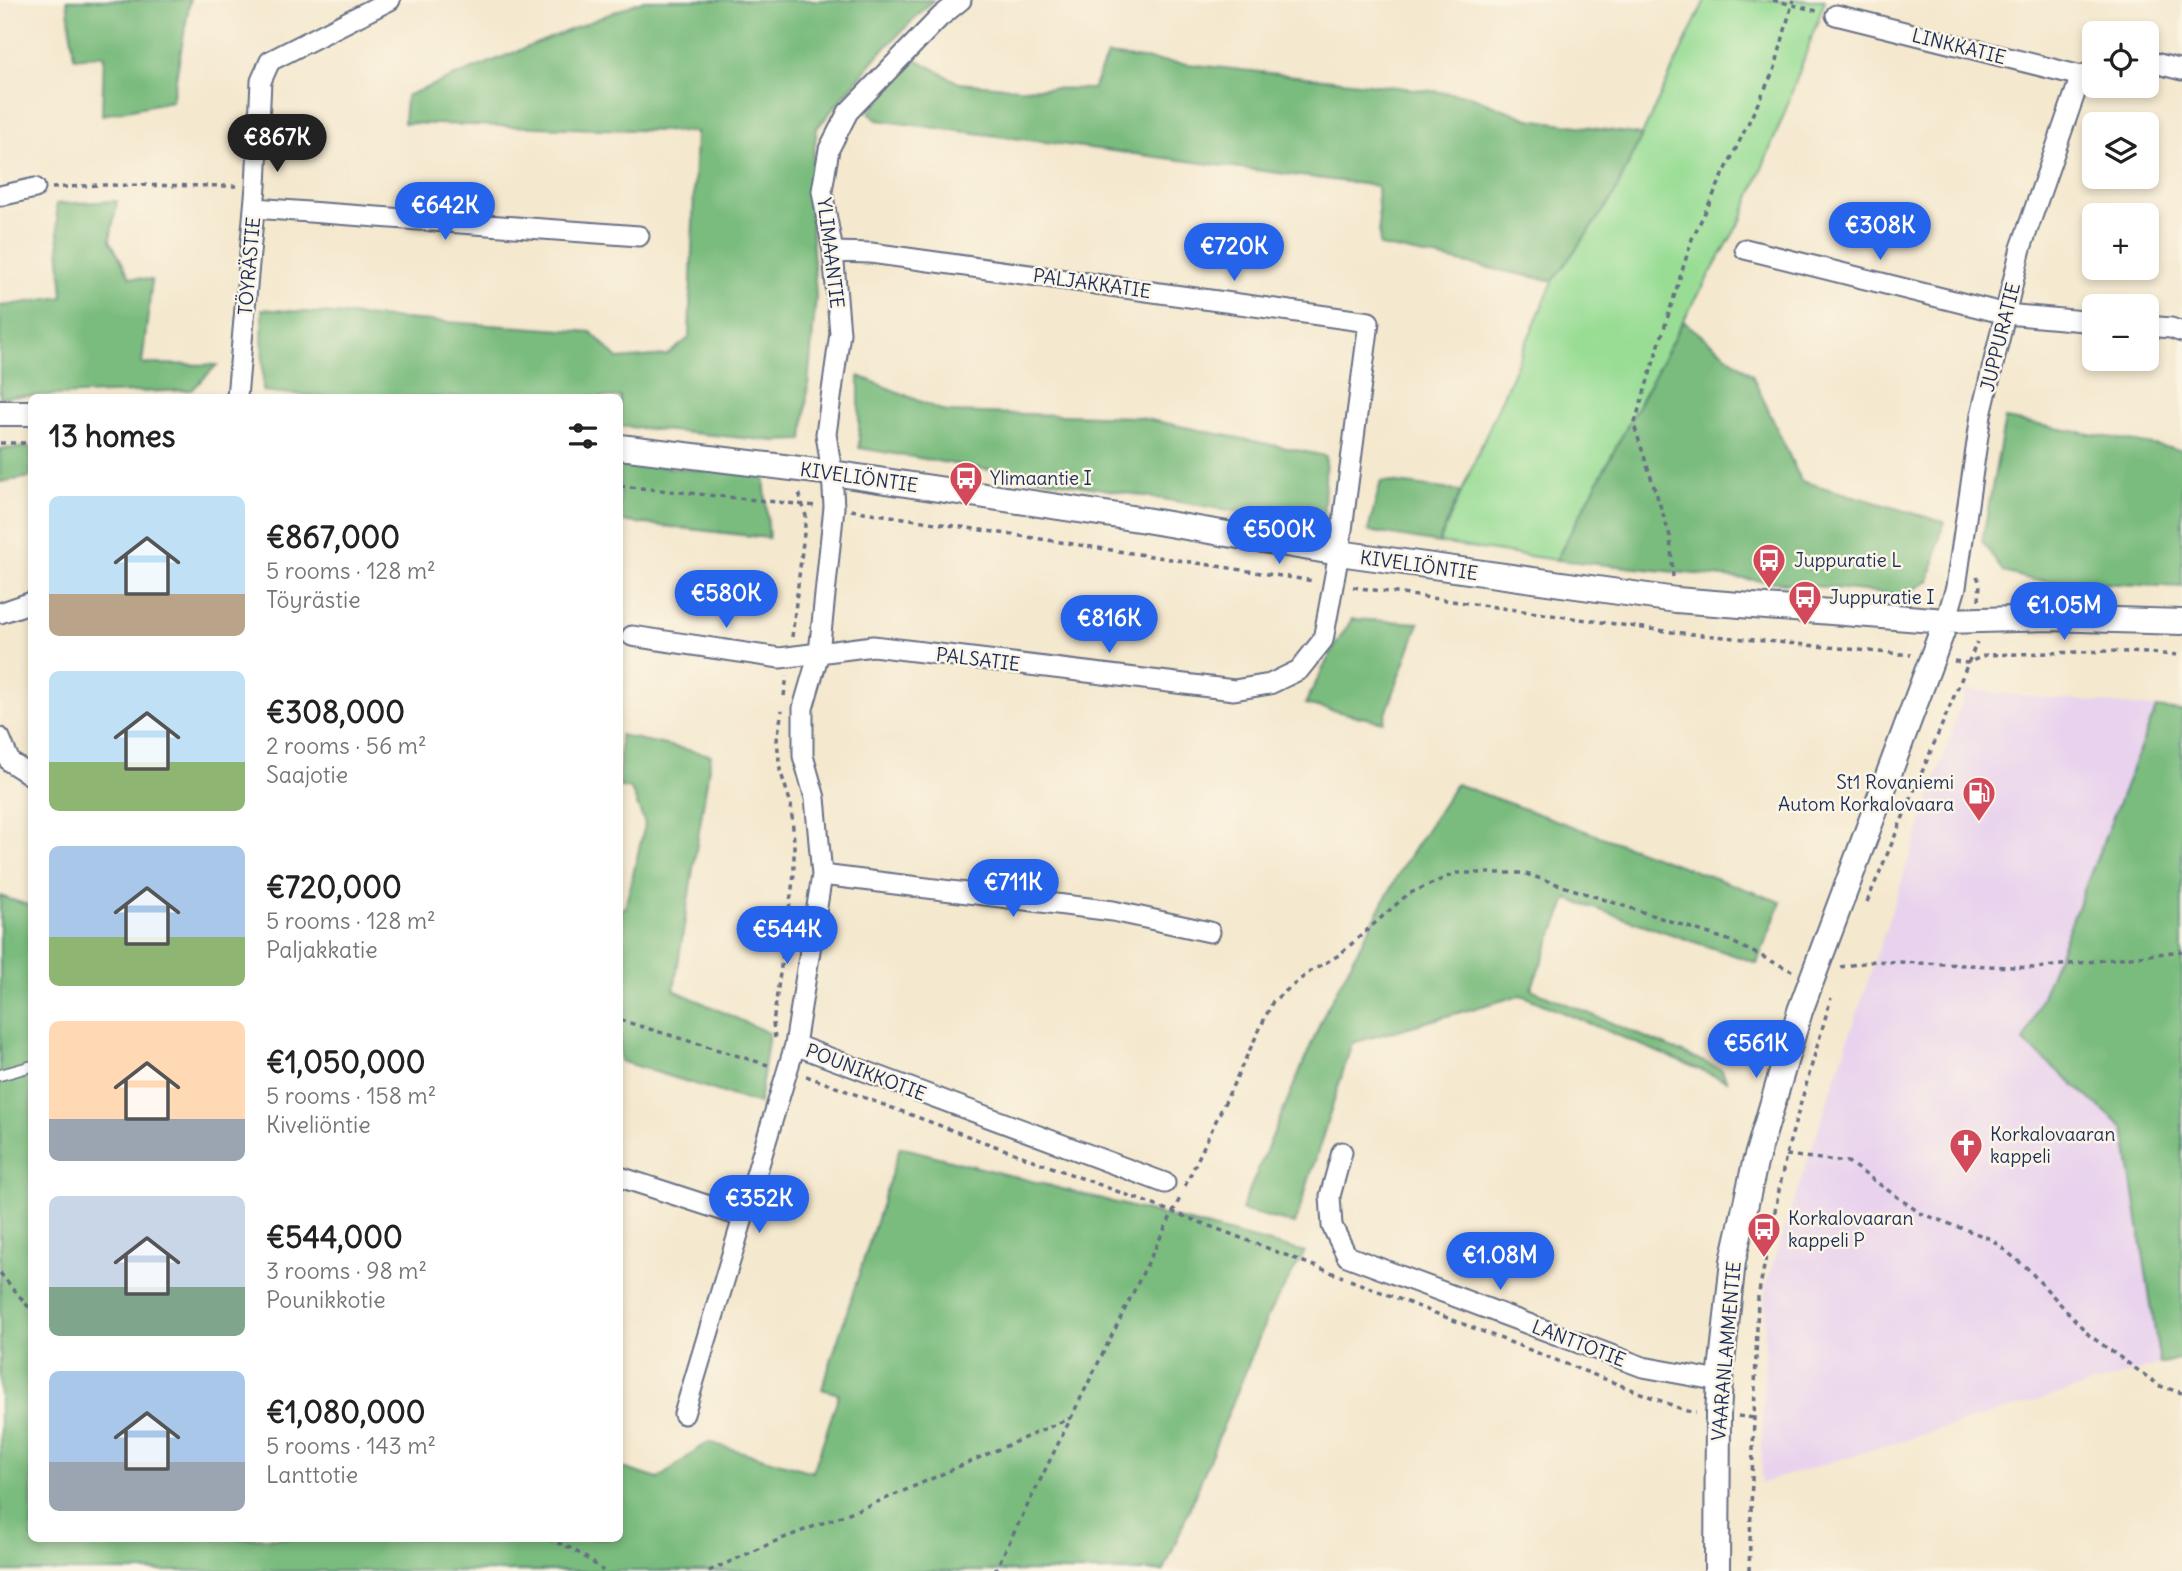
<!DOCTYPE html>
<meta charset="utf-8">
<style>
:root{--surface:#fff;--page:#f6f6f6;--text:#222;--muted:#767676;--accent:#2563eb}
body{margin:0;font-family:Delius,sans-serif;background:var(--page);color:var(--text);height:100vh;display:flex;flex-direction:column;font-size:26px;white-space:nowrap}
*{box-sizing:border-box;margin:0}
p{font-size:23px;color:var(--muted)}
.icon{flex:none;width:38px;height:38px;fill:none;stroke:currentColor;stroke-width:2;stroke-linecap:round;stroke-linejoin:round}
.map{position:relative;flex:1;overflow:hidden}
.details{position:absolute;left:28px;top:394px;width:595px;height:1148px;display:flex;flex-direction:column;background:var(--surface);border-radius:10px;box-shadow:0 4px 10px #0003}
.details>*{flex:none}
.buttons{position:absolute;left:2082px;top:21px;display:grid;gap:14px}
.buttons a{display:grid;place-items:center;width:77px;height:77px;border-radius:10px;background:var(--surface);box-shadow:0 4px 10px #0003;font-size:35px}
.price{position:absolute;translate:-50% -60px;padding:0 16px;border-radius:24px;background:var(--accent);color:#fff;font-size:23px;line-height:46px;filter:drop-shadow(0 2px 4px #0008)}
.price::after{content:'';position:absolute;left:50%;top:42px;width:21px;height:16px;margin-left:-10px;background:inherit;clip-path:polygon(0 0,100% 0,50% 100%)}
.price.active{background:#222;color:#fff}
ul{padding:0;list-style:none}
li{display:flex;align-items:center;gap:21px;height:175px;padding:0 21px}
li span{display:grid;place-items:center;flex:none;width:196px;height:140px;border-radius:10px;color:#555}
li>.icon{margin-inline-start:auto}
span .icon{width:84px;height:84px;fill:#fffc;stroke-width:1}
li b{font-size:30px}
h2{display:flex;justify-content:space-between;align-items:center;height:84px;padding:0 21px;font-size:30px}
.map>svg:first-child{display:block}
</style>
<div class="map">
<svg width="2182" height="1571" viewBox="0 0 2182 1571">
<rect width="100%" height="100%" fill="#fcf5e5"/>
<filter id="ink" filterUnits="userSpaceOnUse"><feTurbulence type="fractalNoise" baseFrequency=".0143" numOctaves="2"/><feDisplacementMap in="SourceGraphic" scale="14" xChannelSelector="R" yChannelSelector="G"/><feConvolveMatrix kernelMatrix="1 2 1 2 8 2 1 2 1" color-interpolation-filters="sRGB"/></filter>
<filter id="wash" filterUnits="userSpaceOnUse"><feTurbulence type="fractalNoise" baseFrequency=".00686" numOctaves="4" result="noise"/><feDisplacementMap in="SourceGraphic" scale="28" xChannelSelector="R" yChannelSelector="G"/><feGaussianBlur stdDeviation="1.57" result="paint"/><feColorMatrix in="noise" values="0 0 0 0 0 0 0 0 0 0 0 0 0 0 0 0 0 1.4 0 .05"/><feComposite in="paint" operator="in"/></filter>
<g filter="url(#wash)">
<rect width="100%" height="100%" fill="#f4e8ce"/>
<path fill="#e8d2ee" d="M 1966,690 L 2156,708 L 2024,1042 L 2124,1128 L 2160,1364 L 1761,1483 L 1766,1284 Z"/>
<path fill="#99dd95" stroke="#5a867a" stroke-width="2" d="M 1705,0 L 1825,0 L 1783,117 L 1741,220 L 1683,321 L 1556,560 L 1439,543 L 1553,281 L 1613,197 Z"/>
<path fill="#7abc7e" stroke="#4a766e" stroke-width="2" d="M 67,0 L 190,0 L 172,101 L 102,115 L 104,55 L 74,58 Z
M 644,0 L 933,0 L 880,53 L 817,128 L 809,189 L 816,297 L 803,440 L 774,441 L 620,426 L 620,397 L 324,397 L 263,391 L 262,309 L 591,332 L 618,359 L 667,355 L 689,338 L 696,132 L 404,123 L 406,96 Z
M 1107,55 L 1468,95 L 1529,119 L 1642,135 L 1613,197 L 1553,281 L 1380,246 L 1377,186 L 877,120 L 869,113 L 916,59 L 959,83 L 1018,88 L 1093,89 Z
M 117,201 L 110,240 L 130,277 L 152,280 L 142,364 L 217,365 L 192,390 L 0,397 L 0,306 L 63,297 L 56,204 Z
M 1683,321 L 1752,375 L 1801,481 L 1944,522 L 1929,581 L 1904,595 L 1556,560 Z
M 859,376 L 946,412 L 1136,417 L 1326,456 L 1323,526 L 859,448 Z
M 2005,419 L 2182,450 L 2182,587 L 2033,580 L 2003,572 L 1982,541 Z
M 31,447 L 31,477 L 0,482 L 0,449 Z
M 620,463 L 764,476 L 769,538 L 620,521 Z
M 1381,481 L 1461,491 L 1438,543 L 1368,531 Z
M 1352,619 L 1419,623 L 1383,722 L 1305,704 L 1333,649 Z
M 2156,708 L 2182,711 L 2182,1358 L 2160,1364 L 2124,1128 L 2024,1042 Z
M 620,735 L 711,755 L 674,990 L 769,1033 L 759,1104 L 620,1061 L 620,909 L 625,908 L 645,824 L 631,789 L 620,787 Z
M 1456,784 L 1781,902 L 1757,963 L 1567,899 L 1531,989 L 1721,1069 L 1727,1081 L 1521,995 L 1352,1043 L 1295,1224 L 1241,1210 L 1325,1012 L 1401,869 Z
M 0,896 L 31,906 L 32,1538 L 620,1538 L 620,1467 L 658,1479 L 708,1442 L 813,1472 L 839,1394 L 822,1389 L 900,1147 L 1305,1252 L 1270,1311 L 1164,1571 L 0,1571 Z"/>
</g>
<g filter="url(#ink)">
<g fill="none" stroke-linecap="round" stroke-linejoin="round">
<defs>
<path id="service" d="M 0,1075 L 32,1066"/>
<path id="minor" d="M 961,0 L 940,17 L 848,112 L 829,149 L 822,191 L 833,252 L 840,333 L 826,434 L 832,473 L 834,507 L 819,653 L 803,708 L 803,756 L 815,798 L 822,875 L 795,1045 L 1165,1183
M 1836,15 L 2081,76
M 2147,61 L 2182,70
M 0,196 L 35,188
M 254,208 L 639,236
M 1745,249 L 2006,314 L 2095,322
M 2147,326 L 2171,328 L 2182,332
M 237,397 L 256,186 L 261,81 L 270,61 L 390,0
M 0,613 L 32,602
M 1946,621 L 1956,587 L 1981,415 L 2021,248 L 2081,76 L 2095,70
M 632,636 L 780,658 L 873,646 L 1234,690 L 1270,684 L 1299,670 L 1323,640 L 1339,553 L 1369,322 L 871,253 L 833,252
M 0,738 L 10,762 L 32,776
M 822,875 L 1113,911 L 1210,932
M 1342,1152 L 1330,1196 L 1332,1226 L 1347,1256 L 1643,1367 L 1720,1381
M 620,1177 L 743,1217
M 684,1414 L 795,1045"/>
<path id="tertiary" d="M 0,413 L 32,413
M 620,447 L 832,473 L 1145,520 L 1339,553 L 1676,600 L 1946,621 L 2048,618 L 2182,622
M 1717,1571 L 1718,1414 L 1720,1381 L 1733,1261 L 1755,1163 L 1800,1011 L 1946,621"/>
</defs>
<use href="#service" stroke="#677085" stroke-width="13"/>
<use href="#minor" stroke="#677085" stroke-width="23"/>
<use href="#tertiary" stroke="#677085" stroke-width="28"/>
<path stroke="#677085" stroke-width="3.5" stroke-dasharray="5 5" stroke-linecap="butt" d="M 1773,0 L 1817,11
M 52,188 L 98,185 L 236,186
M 0,443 L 32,443
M 620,486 L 816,506
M 851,510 L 1314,581
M 1977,576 L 1980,583 L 1979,600
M 1673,577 L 1670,536 L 1634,425 L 1692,239 L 1775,68 L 1793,0
M 1353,587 L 1672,632 L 1911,655
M 792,637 L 806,516 L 798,489
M 1954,661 L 1967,663 L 1986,655 L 2110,651 L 2182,655
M 784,696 L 787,676
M 1867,902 L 1977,642
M 1840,967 L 1875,961 L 2036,968 L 2182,951
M 620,1020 L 768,1065
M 775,1038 L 773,1023 L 794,874 L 794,841 L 791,804 L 780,770 L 777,740 L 782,710
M 806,1076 L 1173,1212 L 1343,1277
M 1786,1155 L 1848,1162 L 1920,1213 L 1991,1239 L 2027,1268 L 2089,1335 L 2160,1386 L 2182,1393
M 1185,1186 L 1273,1001 L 1311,971 L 1339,955 L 1408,894 L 1456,873 L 1523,873 L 1728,940 L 1792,971
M 0,1273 L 32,1311
M 1350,1280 L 1687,1411 L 1696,1412
M 1738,1416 L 1754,1418
M 538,1538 C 561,1540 586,1556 603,1571
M 709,1571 L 776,1541 L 885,1499 L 1070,1418
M 995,1571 L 1181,1196
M 1749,1571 L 1758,1297 L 1786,1155 L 1831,998"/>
<use href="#service" stroke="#fff" stroke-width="10"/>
<use href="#minor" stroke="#fff" stroke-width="19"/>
<use href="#tertiary" stroke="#fff" stroke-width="24"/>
</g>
</g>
<defs>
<symbol id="bus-pin" viewBox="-11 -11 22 30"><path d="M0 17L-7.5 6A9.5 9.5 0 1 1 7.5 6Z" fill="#d1495b" stroke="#fcf5e5"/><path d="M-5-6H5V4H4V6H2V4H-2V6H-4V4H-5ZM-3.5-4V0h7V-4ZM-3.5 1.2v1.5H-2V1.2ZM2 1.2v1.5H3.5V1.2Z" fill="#fff"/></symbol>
<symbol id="fuel-pin" viewBox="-11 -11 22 30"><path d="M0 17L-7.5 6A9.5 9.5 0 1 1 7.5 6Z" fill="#d1495b" stroke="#fcf5e5"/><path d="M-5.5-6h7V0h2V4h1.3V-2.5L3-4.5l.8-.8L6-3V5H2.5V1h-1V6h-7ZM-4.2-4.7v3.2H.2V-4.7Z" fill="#fff"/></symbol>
<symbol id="church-pin" viewBox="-11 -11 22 30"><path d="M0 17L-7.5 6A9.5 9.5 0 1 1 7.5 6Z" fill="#d1495b" stroke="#fcf5e5"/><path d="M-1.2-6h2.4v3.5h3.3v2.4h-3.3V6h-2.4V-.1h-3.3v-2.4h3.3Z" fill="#fff"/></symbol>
</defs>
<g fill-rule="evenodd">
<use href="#bus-pin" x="947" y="459" width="38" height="52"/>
<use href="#bus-pin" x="1750" y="541" width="38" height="52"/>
<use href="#bus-pin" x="1786" y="578" width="38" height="52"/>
<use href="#fuel-pin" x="1960" y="774" width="38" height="52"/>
<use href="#church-pin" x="1947" y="1126" width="38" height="52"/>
<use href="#bus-pin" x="1745" y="1210" width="38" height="52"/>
</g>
<g text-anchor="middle" stroke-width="5" stroke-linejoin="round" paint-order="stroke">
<g font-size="19" fill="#1b2f5e" stroke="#fcf5e5">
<text transform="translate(1959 46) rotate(14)" y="7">LINKKATIE</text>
<text transform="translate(831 253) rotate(83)" y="7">YLIMAANTIE</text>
<text transform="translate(249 266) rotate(-85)" y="7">TÖYRÄSTIE</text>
<text transform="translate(1092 283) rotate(8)" y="7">PALJAKKATIE</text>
<text transform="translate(2000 337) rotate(-76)" y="7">JUPPURATIE</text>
<text transform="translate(859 477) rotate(8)" y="7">KIVELIÖNTIE</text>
<text transform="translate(1419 565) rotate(8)" y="7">KIVELIÖNTIE</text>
<text transform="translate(978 659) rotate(7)" y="7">PALSATIE</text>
<text transform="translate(866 1072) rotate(21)" y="7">POUNIKKOTIE</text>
<text transform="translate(1579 1343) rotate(21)" y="7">LANTTOTIE</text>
<text transform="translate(1726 1351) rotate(-85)" y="7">VAARANLAMMENTIE</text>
</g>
<g font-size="19" fill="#1b2f5e" stroke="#fcf5e5" text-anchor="start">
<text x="990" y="485">Ylimaantie I</text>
<text x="1794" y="567">Juppuratie L</text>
<text x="1829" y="604">Juppuratie I</text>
<text x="1954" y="789" text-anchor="end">St1 Rovaniemi<tspan x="1954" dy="22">Autom Korkalovaara</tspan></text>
<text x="1990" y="1141">Korkalovaaran<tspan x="1990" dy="22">kappeli</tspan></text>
<text x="1788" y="1225">Korkalovaaran<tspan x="1788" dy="22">kappeli P</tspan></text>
</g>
</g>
</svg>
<div class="buttons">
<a><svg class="icon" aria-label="locate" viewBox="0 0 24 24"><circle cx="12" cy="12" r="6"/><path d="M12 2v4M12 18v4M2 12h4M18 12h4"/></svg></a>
<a><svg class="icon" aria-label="layers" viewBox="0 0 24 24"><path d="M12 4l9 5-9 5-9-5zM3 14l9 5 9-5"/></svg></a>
<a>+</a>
<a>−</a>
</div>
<b class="price active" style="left:277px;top:174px">€867K</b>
<b class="price" style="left:445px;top:242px">€642K</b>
<b class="price" style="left:1880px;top:262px">€308K</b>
<b class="price" style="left:1234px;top:283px">€720K</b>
<b class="price" style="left:1279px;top:566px">€500K</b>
<b class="price" style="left:726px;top:630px">€580K</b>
<b class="price" style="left:2064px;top:642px">€1.05M</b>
<b class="price" style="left:1109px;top:655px">€816K</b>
<b class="price" style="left:1013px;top:919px">€711K</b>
<b class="price" style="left:787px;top:966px">€544K</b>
<b class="price" style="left:1756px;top:1080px">€561K</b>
<b class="price" style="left:759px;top:1235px">€352K</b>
<b class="price" style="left:1500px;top:1292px">€1.08M</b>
<section class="details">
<h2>13 homes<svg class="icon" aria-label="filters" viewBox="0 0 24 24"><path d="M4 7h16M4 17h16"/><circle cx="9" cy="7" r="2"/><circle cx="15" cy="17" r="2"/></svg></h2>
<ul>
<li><span style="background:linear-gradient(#bfe0f5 70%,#b9a48a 0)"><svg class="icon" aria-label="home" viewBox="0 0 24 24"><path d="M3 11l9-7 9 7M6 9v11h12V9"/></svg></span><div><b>€867,000</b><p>5 rooms · 128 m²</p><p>Töyrästie</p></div></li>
<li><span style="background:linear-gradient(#bfe0f5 65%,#8fb573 0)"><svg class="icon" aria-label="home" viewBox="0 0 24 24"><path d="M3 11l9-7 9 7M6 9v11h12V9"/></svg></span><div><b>€308,000</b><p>2 rooms · 56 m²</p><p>Saajotie</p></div></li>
<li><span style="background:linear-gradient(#a9c7e8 65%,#8fb573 0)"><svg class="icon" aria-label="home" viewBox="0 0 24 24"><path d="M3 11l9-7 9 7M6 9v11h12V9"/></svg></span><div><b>€720,000</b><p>5 rooms · 128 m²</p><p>Paljakkatie</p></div></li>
<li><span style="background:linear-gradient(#ffd9b3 70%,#9aa5b1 0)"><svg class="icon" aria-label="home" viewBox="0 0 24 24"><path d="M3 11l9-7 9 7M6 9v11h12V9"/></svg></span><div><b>€1,050,000</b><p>5 rooms · 158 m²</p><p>Kiveliöntie</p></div></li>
<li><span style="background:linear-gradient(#c9d6e8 65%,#7fa58c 0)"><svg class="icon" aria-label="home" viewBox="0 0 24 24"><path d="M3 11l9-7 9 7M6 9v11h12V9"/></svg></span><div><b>€544,000</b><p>3 rooms · 98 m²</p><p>Pounikkotie</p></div></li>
<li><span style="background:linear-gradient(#a9c7e8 65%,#9aa5b1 0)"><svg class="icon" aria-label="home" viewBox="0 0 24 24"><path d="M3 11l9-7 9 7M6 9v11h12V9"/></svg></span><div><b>€1,080,000</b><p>5 rooms · 143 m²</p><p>Lanttotie</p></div></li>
</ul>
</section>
</div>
